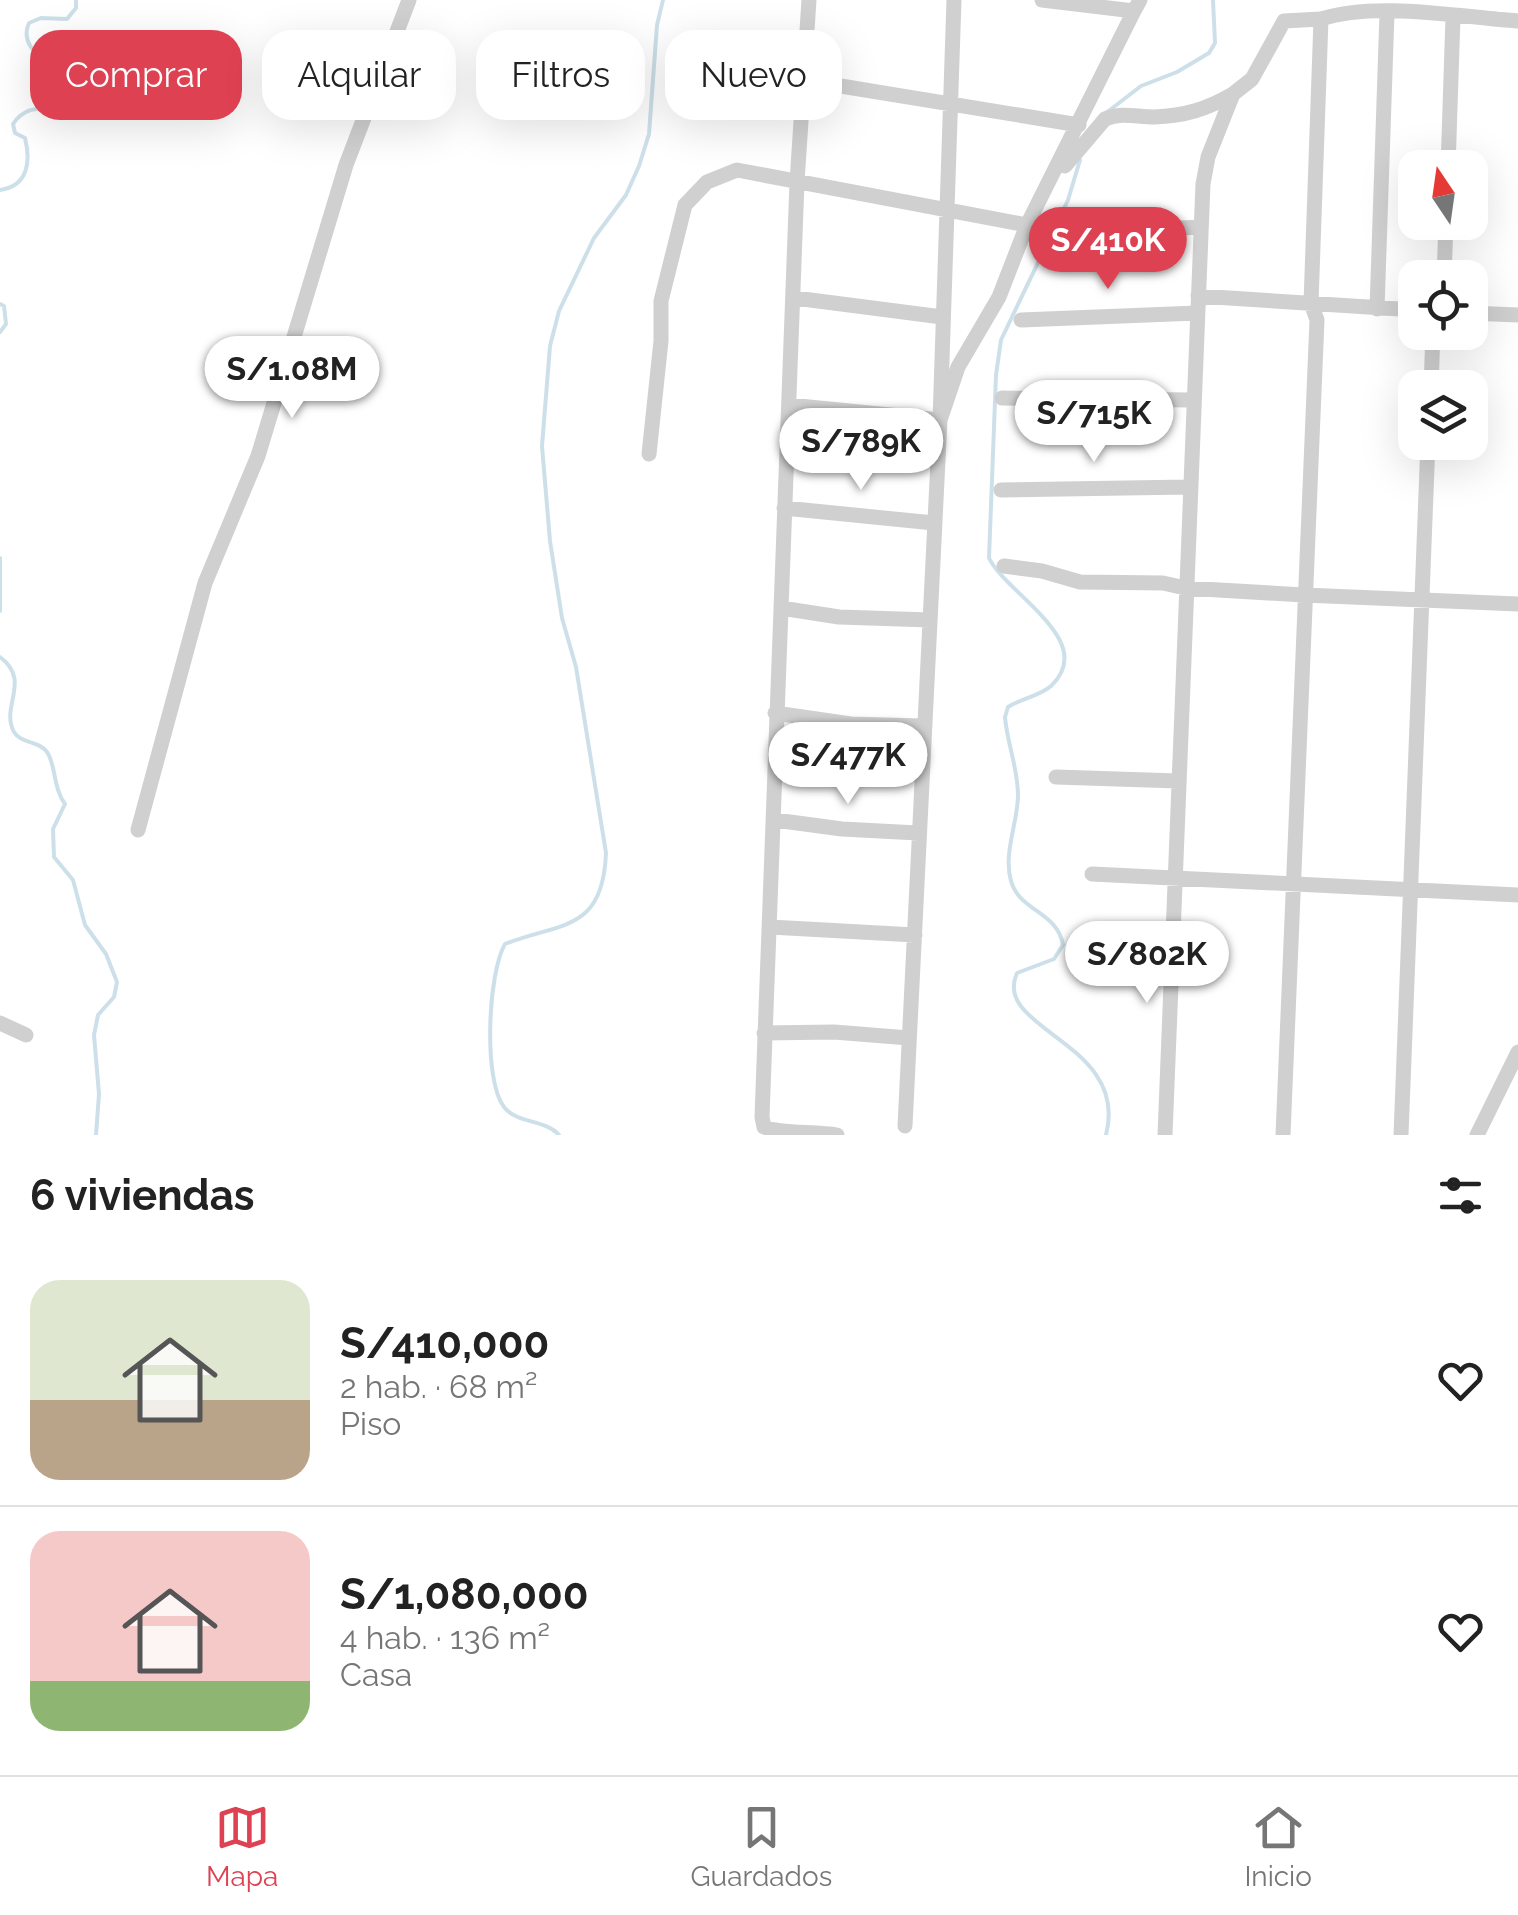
<!DOCTYPE html>
<html lang="es">
<meta charset="utf-8">
<style>
:root{--surface:#fff;--page:#f2f2f2;--text:#222;--muted:#767676;--line:#e0e0e0;--accent:#de4152}
body{margin:0;font-family:Raleway,sans-serif;background:var(--page);color:var(--text);height:100vh;display:flex;flex-direction:column;font-size:38px;white-space:nowrap}
*{box-sizing:border-box;margin:0}
p{font-size:32px;color:var(--muted)}
.icon{flex:none;width:55px;height:55px;fill:none;stroke:currentColor;stroke-width:2;stroke-linecap:round;stroke-linejoin:round}
.map{position:relative;height:1135px;overflow:hidden}
.side{display:flex;flex-direction:column;background:var(--surface);flex:1}
.side>*{flex:none}
.top-card{position:absolute;left:30px;top:30px;width:1000px;height:90px;display:flex;gap:20px}
.needle{width:65px;rotate:347deg}
.fabs{position:absolute;left:1398px;top:150px;display:grid;gap:20px}
.fabs a{display:grid;place-items:center;width:90px;height:90px;border-radius:20px;background:var(--surface);box-shadow:0 10px 40px #0002;font-size:50px}
.price{position:absolute;translate:-50% -85px;padding:0 22px;border-radius:35px;background:#fff;color:#222;font-size:32px;line-height:65px;filter:drop-shadow(0 2px 5px #0008)}
.price::after{content:'';position:absolute;left:50%;top:60px;width:30px;height:22px;margin-left:-15px;background:inherit;clip-path:polygon(0 0,100% 0,50% 100%)}
.price.on{background:var(--accent);color:#fff}
ul{padding:0;list-style:none}
li{display:flex;align-items:center;gap:30px;height:250px;padding:0 30px}
li+li{border-top:2px solid var(--line)}
li span{display:grid;place-items:center;flex:none;width:280px;height:200px;border-radius:30px;color:#555}
li>.icon{margin-inline-start:auto}
span .icon{width:120px;height:120px;fill:#fffc;stroke-width:1}
li b{font-size:42px}
h2{display:flex;justify-content:space-between;align-items:center;height:120px;padding:0 30px;font-size:42px}
.chip{padding:0 35px;border-radius:30px;background:var(--surface);box-shadow:0 10px 40px #0002;font-size:35px;line-height:90px}
.chip.on{background:var(--accent);color:#fff}
.menu{display:flex;justify-content:space-around;align-items:center;height:140px;border-top:2px solid var(--line);background:var(--surface);font-size:28px;color:var(--muted)}
.menu a{display:grid;justify-items:center;gap:5px}
.menu .on{color:var(--accent)}
.map>svg:first-child{display:block}
</style>
<div class="map">
<svg width="1518" height="1135" viewBox="0 0 1518 1135">
<rect width="100%" height="100%" fill="#fff"/>
<g fill="none" stroke-linecap="round" stroke-linejoin="round">
<path stroke="#cde0ea" stroke-width="4" d="M 1106,113 L 1141,86 L 1177,72 L 1209,53 L 1215,43 L 1213,0
M 1080,160 L 1068,200 L 1001,340 L 996,375 L 989,558 C 1006,594 1099,641 1051,686 C 1040,696 1022,698 1008,707 L 1005,717 C 1007,743 1018,768 1018,795 C 1018,822 1003,853 1011,881 C 1019,911 1058,912 1063,945 L 1054,959 L 1017,973 C 991,1030 1130,1042 1106,1135
M 0,190 C 28,186 31,162 25,138 L 15,133 L 13,124 C 23,109 36,107 53,109 C 98,74 11,62 29,23 L 41,18 L 67,19 L 76,8 L 76,0
M 0,304 L 4,306 L 6,324 L 0,332
M 0,558 L 0,611
M 0,657 C 32,681 0,706 14,732 C 21,744 38,740 47,752 C 56,765 53,788 65,804 L 53,829 L 54,857 L 73,880 L 85,925 L 106,954 L 117,982 L 114,997 L 98,1015 L 94,1035 L 99,1094 L 96,1135
M 559,1135 C 545,1119 517,1124 504,1107 C 483,1080 488,973 505,944 C 561,922 603,932 606,853 L 576,667 L 562,618 L 550,541 L 542,446 L 550,346 L 559,311 L 594,238 L 626,195 L 639,166 L 649,134 L 657,25 L 663,0"/>
<path stroke="#d0d0d0" stroke-width="15" d="M 809,0 L 797,182 L 762,1117 L 764,1127 C 780,1134 816,1131 837,1135
M 1042,0 L 1134,11 L 1140,0
M 804,80 L 1079,125
M 1065,166 L 1105,119 C 1122,112 1136,117 1154,117 C 1185,116 1207,109 1233,94
M 1448,168 L 1453,17
M 1061,234 L 1201,227
M 1444,278 L 1446,222
M 1198,296 L 1415,310
M 795,298 L 942,317
M 1377,309 L 1387,13
M 1470,313 L 1518,315
M 1021,320 L 1197,313
M 1431,388 L 1433,332
M 1002,398 L 1192,400
M 789,405 L 940,420 L 958,367 L 999,297 L 1027,225 L 1134,11
M 649,454 L 661,341 L 661,301 L 685,205 L 707,182 L 737,170 L 1027,225
M 1001,490 L 1189,487
M 784,508 L 934,523
M 1004,566 L 1042,571 L 1080,582 L 1163,583 L 1185,588 L 1304,595 L 1518,604
M 781,608 L 839,617 L 930,620
M 775,713 L 851,724 L 922,726
M 1056,777 L 1178,781
M 775,820 L 842,829 L 918,833
M 138,830 L 205,583 L 258,456 L 346,165 L 409,0
M 1092,874 L 1518,895
M 770,927 L 915,935
M 0,1023 L 26,1035
M 764,1033 L 834,1032 L 909,1038
M 905,1126 L 940,420 L 954,0
M 1165,1135 L 1203,184 L 1208,157 L 1233,94 L 1252,79 L 1284,21 L 1321,19
M 1283,1135 L 1317,320 L 1311,303 L 1321,19 C 1377,1 1459,17 1518,21
M 1401,1135 L 1428,442
M 1477,1135 L 1518,1052"/>
</g>
</svg>
<div class="fabs">
<a><svg class="needle" viewBox="-14 -14 28 28"><path d="M0-13l5 13h-10z" fill="#e53935"/><path d="M0 13l5-13h-10z" fill="#767676"/></svg></a>
<a><svg class="icon" aria-label="locate" viewBox="0 0 24 24"><circle cx="12" cy="12" r="6"/><path d="M12 2v4M12 18v4M2 12h4M18 12h4"/></svg></a>
<a><svg class="icon" aria-label="layers" viewBox="0 0 24 24"><path d="M12 4l9 5-9 5-9-5zM3 14l9 5 9-5"/></svg></a>
</div>
<b class="price on" style="left:1108px;top:292px">S/410K</b>
<b class="price" style="left:292px;top:421px">S/1.08M</b>
<b class="price" style="left:1094px;top:465px">S/715K</b>
<b class="price" style="left:861px;top:493px">S/789K</b>
<b class="price" style="left:848px;top:807px">S/477K</b>
<b class="price" style="left:1147px;top:1006px">S/802K</b>
<div class="top-card">
<a class="chip on">Comprar</a>
<a class="chip">Alquilar</a>
<a class="chip">Filtros</a>
<a class="chip">Nuevo</a>
</div>
</div>
<section class="side">
<h2>6 viviendas<svg class="icon" aria-label="filters" viewBox="0 0 24 24"><path d="M4 7h16M4 17h16"/><circle cx="9" cy="7" r="2"/><circle cx="15" cy="17" r="2"/></svg></h2>
<ul>
<li><span style="background:linear-gradient(#dfe7d0 60%,#b9a48a 0)"><svg class="icon" aria-label="home" viewBox="0 0 24 24"><path d="M3 11l9-7 9 7M6 9v11h12V9"/></svg></span><div><b>S/410,000</b><p>2 hab. · 68 m²</p><p>Piso</p></div><svg class="icon" aria-label="heart" viewBox="0 0 24 24"><path d="M12 20l-8-8c-3-5 5-10 8-4 3-6 11-1 8 4z"/></svg></li>
<li><span style="background:linear-gradient(#f6c9c9 75%,#8fb573 0)"><svg class="icon" aria-label="home" viewBox="0 0 24 24"><path d="M3 11l9-7 9 7M6 9v11h12V9"/></svg></span><div><b>S/1,080,000</b><p>4 hab. · 136 m²</p><p>Casa</p></div><svg class="icon" aria-label="heart" viewBox="0 0 24 24"><path d="M12 20l-8-8c-3-5 5-10 8-4 3-6 11-1 8 4z"/></svg></li>
</ul>
</section>
<nav class="menu">
<a class="on"><svg class="icon" aria-label="map" viewBox="0 0 24 24"><path d="M3 6l6-2 6 2 6-2v14l-6 2-6-2-6 2zM9 4v14M15 6v14"/></svg>Mapa</a>
<a><svg class="icon" aria-label="saved" viewBox="0 0 24 24"><path d="M7 4h10v16l-5-4-5 4z"/></svg>Guardados</a>
<a><svg class="icon" aria-label="home" viewBox="0 0 24 24"><path d="M3 11l9-7 9 7M6 9v11h12V9"/></svg>Inicio</a>
</nav>
